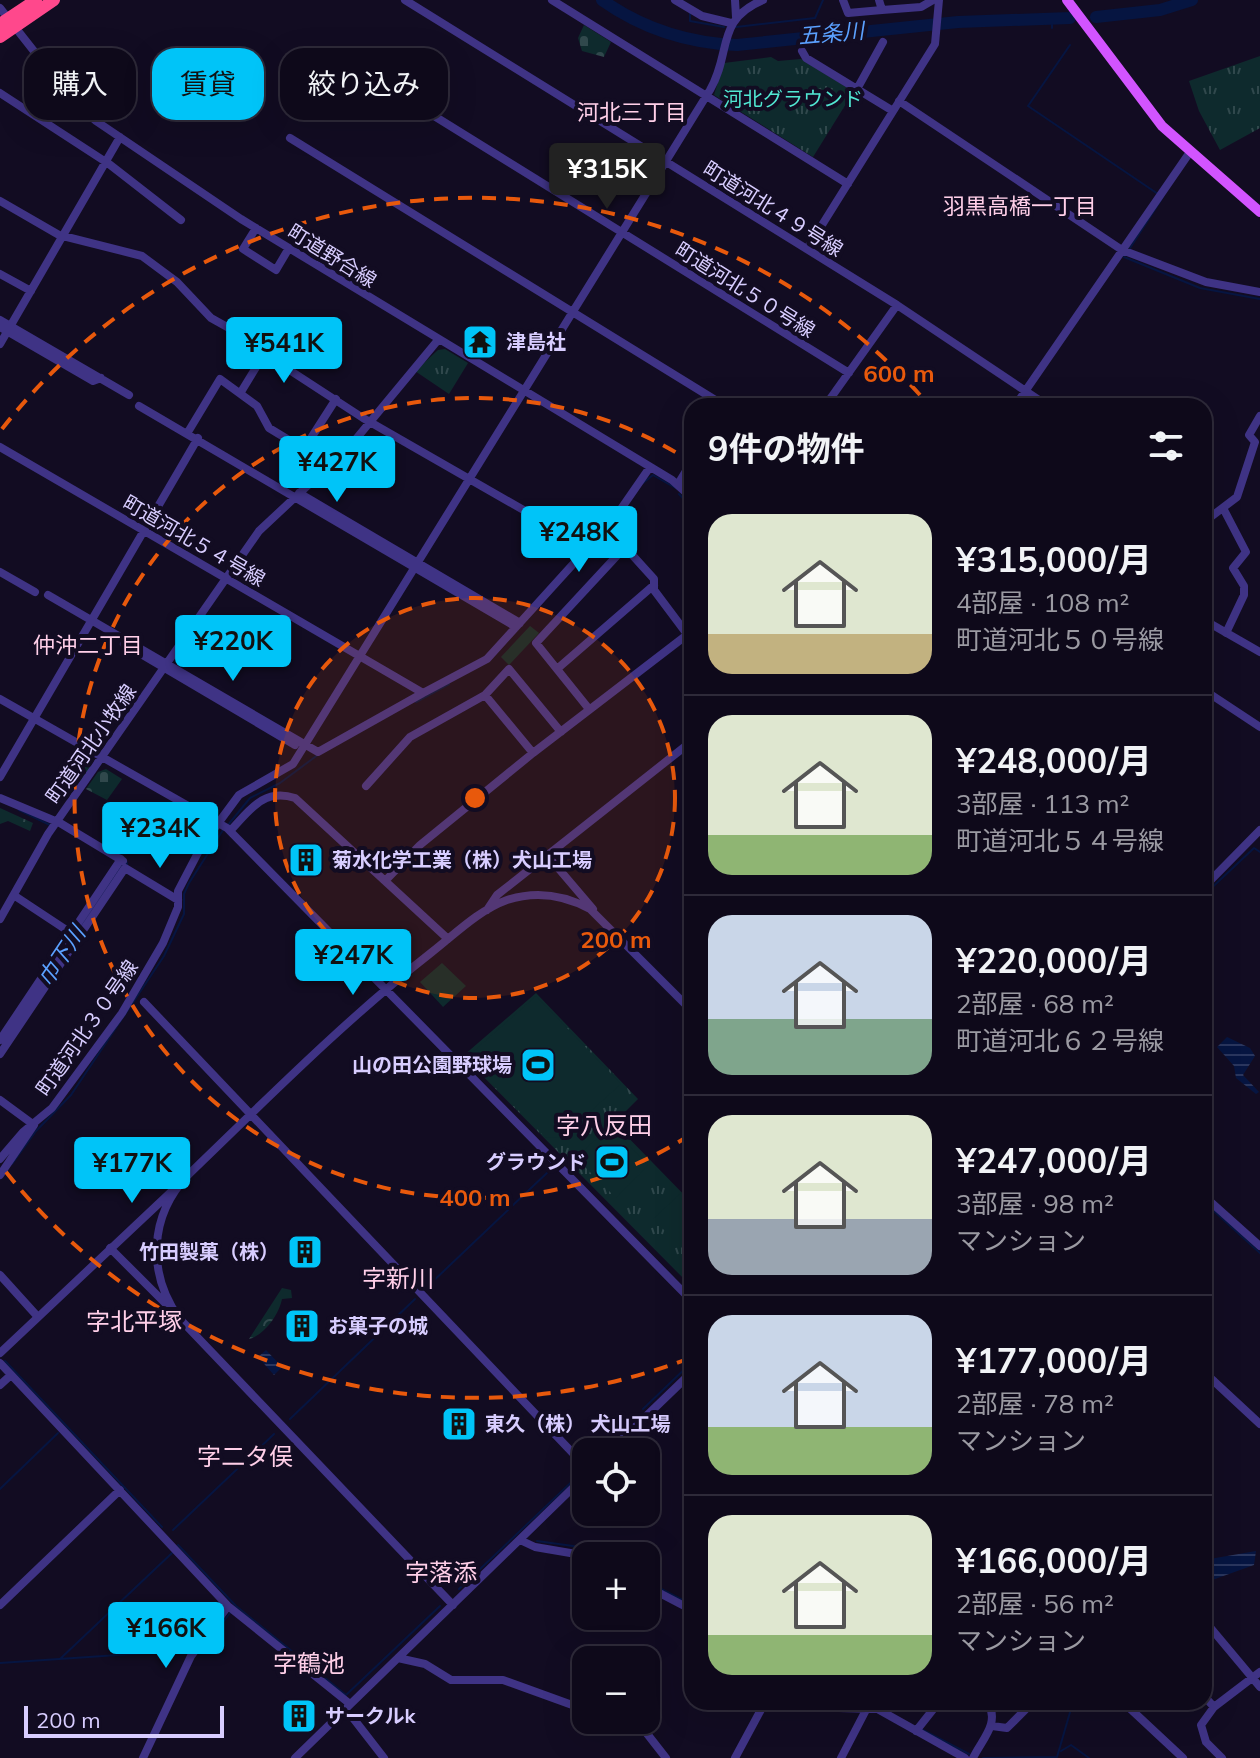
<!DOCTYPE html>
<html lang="ja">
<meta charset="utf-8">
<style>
:root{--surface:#0e091a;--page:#1c1727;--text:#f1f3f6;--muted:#9b9aa2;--line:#2e2a39;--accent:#00c4f8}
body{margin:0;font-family:Mulish,"Noto Sans JP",sans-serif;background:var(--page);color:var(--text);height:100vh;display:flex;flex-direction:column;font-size:30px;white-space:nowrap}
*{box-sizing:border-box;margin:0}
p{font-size:26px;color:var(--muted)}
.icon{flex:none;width:44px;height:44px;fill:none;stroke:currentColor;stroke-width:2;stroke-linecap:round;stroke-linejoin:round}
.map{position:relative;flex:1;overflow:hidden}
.drawer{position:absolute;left:684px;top:398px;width:528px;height:1312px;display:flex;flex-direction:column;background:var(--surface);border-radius:24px;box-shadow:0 8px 32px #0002,0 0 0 2px var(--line)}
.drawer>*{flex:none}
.banner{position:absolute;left:24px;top:48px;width:540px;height:72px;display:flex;gap:16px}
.fabs{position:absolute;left:572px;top:1438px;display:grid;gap:16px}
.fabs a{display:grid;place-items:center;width:88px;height:88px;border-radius:16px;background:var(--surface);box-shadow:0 8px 32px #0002,0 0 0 2px var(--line);font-size:40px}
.scale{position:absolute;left:24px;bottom:20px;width:200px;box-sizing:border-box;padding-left:8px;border:4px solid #d8cdff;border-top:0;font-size:22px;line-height:28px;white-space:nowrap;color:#d8cdff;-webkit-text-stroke:6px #120c22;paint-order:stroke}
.price{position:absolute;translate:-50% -68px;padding:0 18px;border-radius:8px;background:var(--accent);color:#111;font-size:26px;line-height:52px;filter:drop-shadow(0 2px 4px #0008)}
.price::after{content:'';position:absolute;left:50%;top:48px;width:24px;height:18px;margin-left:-12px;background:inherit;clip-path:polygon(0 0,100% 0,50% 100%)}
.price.selected{background:#222;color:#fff}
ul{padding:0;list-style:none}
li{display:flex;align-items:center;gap:24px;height:200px;padding:0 24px}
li+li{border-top:2px solid var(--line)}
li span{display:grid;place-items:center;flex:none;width:224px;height:160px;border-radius:24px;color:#555}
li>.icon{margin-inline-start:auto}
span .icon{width:96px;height:96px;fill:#fffc;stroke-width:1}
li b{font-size:34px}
h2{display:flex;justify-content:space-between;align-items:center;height:96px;padding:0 24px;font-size:34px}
.chip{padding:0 28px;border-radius:24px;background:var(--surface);box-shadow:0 8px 32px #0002,0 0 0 2px var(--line);font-size:28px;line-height:72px}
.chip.selected{background:var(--accent);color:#111}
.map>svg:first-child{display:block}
</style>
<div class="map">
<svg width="1260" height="1758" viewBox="0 0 1260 1758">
<defs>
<pattern id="grass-tufts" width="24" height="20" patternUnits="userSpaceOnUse" patternTransform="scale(2)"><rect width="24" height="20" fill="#0e2a2d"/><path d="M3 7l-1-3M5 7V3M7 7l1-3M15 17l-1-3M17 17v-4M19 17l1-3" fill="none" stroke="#30484c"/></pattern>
<pattern id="forest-crowns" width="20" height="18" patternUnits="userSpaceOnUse" patternTransform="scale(2)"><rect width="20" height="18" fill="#0e2a2d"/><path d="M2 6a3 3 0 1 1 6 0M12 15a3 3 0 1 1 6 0" fill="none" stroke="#30484c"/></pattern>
<pattern id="cemetery-stones" width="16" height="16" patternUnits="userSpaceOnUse" patternTransform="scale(2)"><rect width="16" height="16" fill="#0e2a2d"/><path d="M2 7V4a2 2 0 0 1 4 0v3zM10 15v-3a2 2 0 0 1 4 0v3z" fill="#30484c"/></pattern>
<pattern id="water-rules" width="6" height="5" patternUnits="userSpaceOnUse" patternTransform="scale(2)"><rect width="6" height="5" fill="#061541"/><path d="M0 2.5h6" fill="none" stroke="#2a365e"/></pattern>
</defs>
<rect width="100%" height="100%" fill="#120c22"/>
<path fill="url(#grass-tufts)" d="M 1260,56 L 1260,128 L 1220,150 L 1199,111 L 1189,81 Z
M 771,57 L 778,61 L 801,59 L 854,92 L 848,94 L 849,99 L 813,157 L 714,95 L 724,63 Z
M 445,349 L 468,363 L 449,394 L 415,371 L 438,350 Z
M 530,626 L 539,633 L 509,665 L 501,657 Z
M 536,993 L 638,1099 L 614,1123 L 692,1203 L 692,1287 L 463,1056 Z"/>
<path fill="url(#forest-crowns)" d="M 476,326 L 495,338 L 486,352 L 478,345 L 485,334 L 479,331 L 474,340 L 470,338 Z
M 0,808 L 33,823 L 30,831 L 8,821 L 0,824 Z
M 282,1288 L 291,1290 L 292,1298 L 282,1299 C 279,1314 265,1335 249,1339 Z"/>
<path fill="url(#cemetery-stones)" d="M 584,25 L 611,42 L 604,57 L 582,51 L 578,38 Z
M 86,756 L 91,769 L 76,791 L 60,783 Z
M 106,769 L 122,779 L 107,800 L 86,789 L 98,772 Z"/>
<path fill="#0e2a2d" d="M 742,85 L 758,95 L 747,112 L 732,103 Z
M 442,963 L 466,986 L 443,1007 L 420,982 Z
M 536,996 L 621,1084 L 561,1138 L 545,1137 L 466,1058 Z
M 610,1126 L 648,1165 L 616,1198 L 576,1158 Z
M 681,1193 L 692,1205 L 692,1252 L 689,1255 L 653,1219 Z"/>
<path fill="url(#water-rules)" d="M 1227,1037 L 1250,1048 L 1255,1056 L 1243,1075 L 1259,1092 L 1256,1094 L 1236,1078 L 1234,1066 L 1217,1047 Z
M 266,1350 L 282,1367 L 274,1375 L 258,1357 Z
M 1256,1551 L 1254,1565 L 1204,1583 L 1204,1560 Z"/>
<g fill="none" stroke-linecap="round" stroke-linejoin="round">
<path stroke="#061541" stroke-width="2" d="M 690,13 L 690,21 L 724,27
M 1052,19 L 1052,28
M 736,27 L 815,18 L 823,0
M 1070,45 L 1028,106 L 1158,194
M 1130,248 L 1163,197
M 1124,257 L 1200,288 L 1260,299
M 643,483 L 653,475 L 679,490
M 682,485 L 691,470
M 679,494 L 692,508
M 416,702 L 449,684
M 19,810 L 50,825
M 228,825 L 250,798 L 280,783 L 319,754
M 1204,895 L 1254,848 L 1260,852
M 12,1164 L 36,1131 L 71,1095 L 164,956 L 184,914 L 184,894 L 189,883 L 223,830
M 1204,1202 L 1260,1253
M 428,1286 L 549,1171
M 5,1361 L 162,1527
M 643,1409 L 692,1362
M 290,1419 L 415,1299
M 598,1452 L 632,1419
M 0,1489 L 58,1433
M 173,1530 L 274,1434
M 537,1541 L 580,1547 L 598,1556
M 178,1545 L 236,1606 L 346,1695 L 440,1606
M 646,1581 L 692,1605
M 459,1589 L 580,1474
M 202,1649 L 230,1613
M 60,1659 L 172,1553
M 0,1663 L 192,1650
M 921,1729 L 969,1754
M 1061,1751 L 1071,1745 L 1089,1758
M 983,1758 L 1057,1757 L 1073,1702"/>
<path stroke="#061541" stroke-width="12" d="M 602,0 C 643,29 687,43 737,45 L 958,22 L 1070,18
M 1096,17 L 1160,10 L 1192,0
M 55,965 L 122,864"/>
<path stroke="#3f3385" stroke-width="8" d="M 405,0 L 897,305 L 825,406
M 552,0 L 848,184
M 675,0 L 702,16 L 731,23
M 735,0 L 736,17
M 843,0 L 848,13 L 882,10
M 879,0 L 882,10 L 921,7 L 933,0
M 0,8 L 74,102 L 96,121 L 241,219 L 672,480 L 692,498
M 802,51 L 806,58 L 893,111
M 339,57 L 849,373
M 857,89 L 883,42
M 0,93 L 109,164 L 181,220
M 899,101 L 1122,250 L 1206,282 L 1260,292
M 290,138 L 725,406
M 0,201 L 59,235 L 142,256 L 177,282 L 211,318 L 261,346 L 274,360 L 363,418 L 588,547
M 256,228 L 243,249 L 276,270 L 289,248
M 807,249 L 935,44 L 939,0
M 0,274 L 31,291
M 897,305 L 1048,406
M 0,320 L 129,395
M 0,327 L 93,381 L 101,378
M 0,344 L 120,137
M 241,392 L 266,351
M 139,406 L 516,627
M 1015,406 L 1190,152
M 188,432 L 220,379 L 257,406 L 269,428 L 330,465
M 0,447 L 423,693 L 487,659 L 614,519 L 650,467
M 304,449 L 336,399
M 678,484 L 692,461
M 299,493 L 520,623
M 1223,508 L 1246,552 L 1233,568 L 1244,586 L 1244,595 L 1226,633
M 1204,522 L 1237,497 L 1255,442 L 1249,435 L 1260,416
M 0,572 L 35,592
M 48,595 L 318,752 L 423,693
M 1204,620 L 1260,652
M 124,644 L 295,745
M 557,669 L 654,585
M 1204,690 L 1260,727
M 485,695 L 533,753
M 0,699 L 227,828 L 692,1301
M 589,709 L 536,643 L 625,547 L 654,579 L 654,590 L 687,634
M 0,777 L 198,438
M 366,786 L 410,737 L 485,695 L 509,669 L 561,732
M 0,798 L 60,823 L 123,861
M 230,831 C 250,810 263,788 295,798 L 448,939
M 547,855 L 593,909
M 385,881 L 420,845 L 533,753 L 692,631
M 1204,887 L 1260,830
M 15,896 L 71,933
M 487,910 L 497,895 L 692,741
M 0,919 L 48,834 L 259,531 L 351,445 L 438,340
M 144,1002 L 586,1467
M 0,1040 L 121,859
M 0,1054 L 125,868 L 178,900
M 0,1100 L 34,1125 L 0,1175
M 0,1159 L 23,1132 L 52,1108 L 122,1013 L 163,943 L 178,907 L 178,891 L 202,845 L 239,795 L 293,764 L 710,90 C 732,52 715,20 763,0
M 1204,1196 L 1260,1246
M 110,1248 L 169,1307
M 0,1275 L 38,1317
M 0,1353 L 171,1192
M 0,1363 L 228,1606 L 350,1704
M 1204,1372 L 1260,1424
M 0,1385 L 11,1375
M 1204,1391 L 1214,1381
M 609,1452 L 692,1372
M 520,1540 L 535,1547 L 588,1556
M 646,1586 L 692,1610
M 0,1605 L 120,1490
M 453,1605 L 179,1318 C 147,1273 149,1216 188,1175 C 267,1099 345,1020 432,952 C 455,934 479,910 507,900 C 535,891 564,895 590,909 L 692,1011
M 1204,1620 L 1260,1687
M 398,1658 L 425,1664 L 451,1680 L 503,1680 L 586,1710
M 1204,1696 L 1214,1707
M 865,1702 L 965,1758
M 1123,1702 L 1183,1758
M 346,1709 L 384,1758
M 620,1720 L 641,1726 L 666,1758
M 992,1726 L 1007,1728 L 1033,1702
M 916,1731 L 939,1702
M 143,1758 L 191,1656 L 228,1606
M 295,1758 L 586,1475
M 735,1758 L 763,1706 L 876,1709
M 841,1758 L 866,1710
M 973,1758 C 982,1739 1000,1724 988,1702
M 1222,1758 L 1206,1742 L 1201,1725 L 1214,1707 L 1260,1672"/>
<path stroke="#d254ff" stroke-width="10" d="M 1067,0 L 1162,126 L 1260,212"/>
<path stroke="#ff488c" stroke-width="12" d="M 0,24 L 36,0
M 0,37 L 54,0"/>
</g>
<circle cx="475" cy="798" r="200" fill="#e8590c" fill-opacity=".12"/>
<g fill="none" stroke="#e8590c" stroke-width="4" stroke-dasharray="14 10">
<circle cx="475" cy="798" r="200"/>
<path d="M690 1135A400 400 0 1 1 690 461"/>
<path d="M690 1358A600 600 0 0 1 2 1167M2 429A600 600 0 0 1 928 404"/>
</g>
<defs>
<symbol id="temple-square" viewBox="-11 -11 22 22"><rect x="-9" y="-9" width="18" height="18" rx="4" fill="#00c4f8" stroke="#120c22"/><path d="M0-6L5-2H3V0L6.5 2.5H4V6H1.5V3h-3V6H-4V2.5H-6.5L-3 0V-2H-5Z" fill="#111"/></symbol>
<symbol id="building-square" viewBox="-11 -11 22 22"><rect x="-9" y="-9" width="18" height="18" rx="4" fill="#00c4f8" stroke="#120c22"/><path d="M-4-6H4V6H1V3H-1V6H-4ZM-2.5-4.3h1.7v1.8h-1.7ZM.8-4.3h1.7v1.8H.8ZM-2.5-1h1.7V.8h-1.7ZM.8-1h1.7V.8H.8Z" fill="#111"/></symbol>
<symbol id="stadium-square" viewBox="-11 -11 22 22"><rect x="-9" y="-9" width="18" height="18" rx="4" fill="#00c4f8" stroke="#120c22"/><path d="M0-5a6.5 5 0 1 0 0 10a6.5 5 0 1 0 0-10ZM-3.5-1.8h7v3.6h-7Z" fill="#111"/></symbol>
</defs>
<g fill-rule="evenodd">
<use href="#temple-square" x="460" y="322" width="40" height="40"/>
<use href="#building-square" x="286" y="840" width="40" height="40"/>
<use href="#stadium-square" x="518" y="1045" width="40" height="40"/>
<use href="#stadium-square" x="592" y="1142" width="40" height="40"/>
<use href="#building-square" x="285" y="1232" width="40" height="40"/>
<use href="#building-square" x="282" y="1306" width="40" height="40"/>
<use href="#building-square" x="439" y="1404" width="40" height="40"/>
<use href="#building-square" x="279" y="1696" width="40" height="40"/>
</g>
<g text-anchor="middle" stroke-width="8" stroke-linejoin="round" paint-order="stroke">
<g font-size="20" fill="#51e7d2" stroke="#120c22">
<text x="793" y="106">河北グラウンド</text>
</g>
<g font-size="20" fill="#d8cdff" stroke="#120c22">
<text transform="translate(773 209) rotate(32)" y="7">町道河北４９号線</text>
<text transform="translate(332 256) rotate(32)" y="7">町道野合線</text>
<text transform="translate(745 290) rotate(32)" y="7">町道河北５０号線</text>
<text transform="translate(194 541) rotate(30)" y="7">町道河北５４号線</text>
<text transform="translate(91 744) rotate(-55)" y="7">町道河北小牧線</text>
<text transform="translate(87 1028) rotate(-55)" y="7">町道河北３０号線</text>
</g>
<g font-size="20" font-weight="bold" fill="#d8cdff" stroke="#120c22" text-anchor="start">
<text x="506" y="349">津島社</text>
<text x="332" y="867">菊水化学工業（株）犬山工場</text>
<text x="512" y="1072" text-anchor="end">山の田公園野球場</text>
<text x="586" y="1169" text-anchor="end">グラウンド</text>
<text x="279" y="1259" text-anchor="end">竹田製菓（株）</text>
<text x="328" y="1333">お菓子の城</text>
<text x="485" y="1431">東久（株） 犬山工場</text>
<text x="325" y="1723">サークルk</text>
</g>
<g font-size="22" font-style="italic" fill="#5ba1ff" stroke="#120c22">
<text transform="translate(831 33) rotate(-5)" y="8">五条川</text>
<text transform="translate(61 956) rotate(-56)" y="8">巾下川</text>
</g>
<g font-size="22" fill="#ffcfe8" stroke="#120c22">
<text x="632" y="120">河北三丁目</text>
<text x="1020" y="214">羽黒高橋一丁目</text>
<text x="88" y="653">仲沖二丁目</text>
</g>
<g font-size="24" fill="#ffcfe8" stroke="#120c22">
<text x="604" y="1134">字八反田</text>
<text x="398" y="1287">字新川</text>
<text x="134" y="1330">字北平塚</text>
<text x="245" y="1465">字二タ俣</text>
<text x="441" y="1581">字落添</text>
<text x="309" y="1672">字鶴池</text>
</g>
</g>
<circle cx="475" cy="798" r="12" fill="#e8590c" stroke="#120c22" stroke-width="4"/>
<g font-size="24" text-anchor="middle" font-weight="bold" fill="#e8590c" stroke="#120c22" stroke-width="8" stroke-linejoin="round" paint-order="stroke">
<text x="899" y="382">600 m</text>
<text x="616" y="948">200 m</text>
<text x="475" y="1206">400 m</text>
</g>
</svg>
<div class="fabs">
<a><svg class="icon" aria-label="locate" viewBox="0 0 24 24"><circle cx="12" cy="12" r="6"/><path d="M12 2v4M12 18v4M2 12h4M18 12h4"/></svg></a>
<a>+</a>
<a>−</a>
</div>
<div class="scale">200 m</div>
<b class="price selected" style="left:607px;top:211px">¥315K</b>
<b class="price" style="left:284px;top:385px">¥541K</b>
<b class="price" style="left:337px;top:504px">¥427K</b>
<b class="price" style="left:579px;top:574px">¥248K</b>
<b class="price" style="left:233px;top:683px">¥220K</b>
<b class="price" style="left:160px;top:870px">¥234K</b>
<b class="price" style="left:353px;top:997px">¥247K</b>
<b class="price" style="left:132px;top:1205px">¥177K</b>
<b class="price" style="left:166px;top:1670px">¥166K</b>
<div class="banner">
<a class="chip">購入</a>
<a class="chip selected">賃貸</a>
<a class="chip">絞り込み</a>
</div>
<section class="drawer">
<h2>9件の物件<svg class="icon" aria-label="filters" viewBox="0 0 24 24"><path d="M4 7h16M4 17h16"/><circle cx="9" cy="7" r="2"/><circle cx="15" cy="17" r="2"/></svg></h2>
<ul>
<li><span style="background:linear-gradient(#dfe7d0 75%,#c2b280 0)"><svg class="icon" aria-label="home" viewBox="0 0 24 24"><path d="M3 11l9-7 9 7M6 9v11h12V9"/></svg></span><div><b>¥315,000/月</b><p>4部屋 · 108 m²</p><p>町道河北５０号線</p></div></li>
<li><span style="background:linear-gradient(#dfe7d0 75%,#8fb573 0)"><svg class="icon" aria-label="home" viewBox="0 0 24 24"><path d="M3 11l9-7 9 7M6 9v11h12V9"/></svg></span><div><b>¥248,000/月</b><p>3部屋 · 113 m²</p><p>町道河北５４号線</p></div></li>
<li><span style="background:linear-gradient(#c9d6e8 65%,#7fa58c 0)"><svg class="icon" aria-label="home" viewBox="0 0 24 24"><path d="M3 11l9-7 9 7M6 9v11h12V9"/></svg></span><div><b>¥220,000/月</b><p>2部屋 · 68 m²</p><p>町道河北６２号線</p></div></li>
<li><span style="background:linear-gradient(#dfe7d0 65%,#9aa5b1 0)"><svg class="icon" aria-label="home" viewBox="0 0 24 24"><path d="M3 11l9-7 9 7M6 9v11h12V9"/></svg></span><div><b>¥247,000/月</b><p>3部屋 · 98 m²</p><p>マンション</p></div></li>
<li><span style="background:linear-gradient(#c9d6e8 70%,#8fb573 0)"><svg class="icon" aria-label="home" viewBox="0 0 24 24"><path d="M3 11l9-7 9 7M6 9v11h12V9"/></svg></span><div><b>¥177,000/月</b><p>2部屋 · 78 m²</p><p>マンション</p></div></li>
<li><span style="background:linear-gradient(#dfe7d0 75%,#8fb573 0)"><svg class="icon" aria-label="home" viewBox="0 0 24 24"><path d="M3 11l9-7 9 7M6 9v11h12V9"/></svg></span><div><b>¥166,000/月</b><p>2部屋 · 56 m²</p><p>マンション</p></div></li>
</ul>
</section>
</div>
